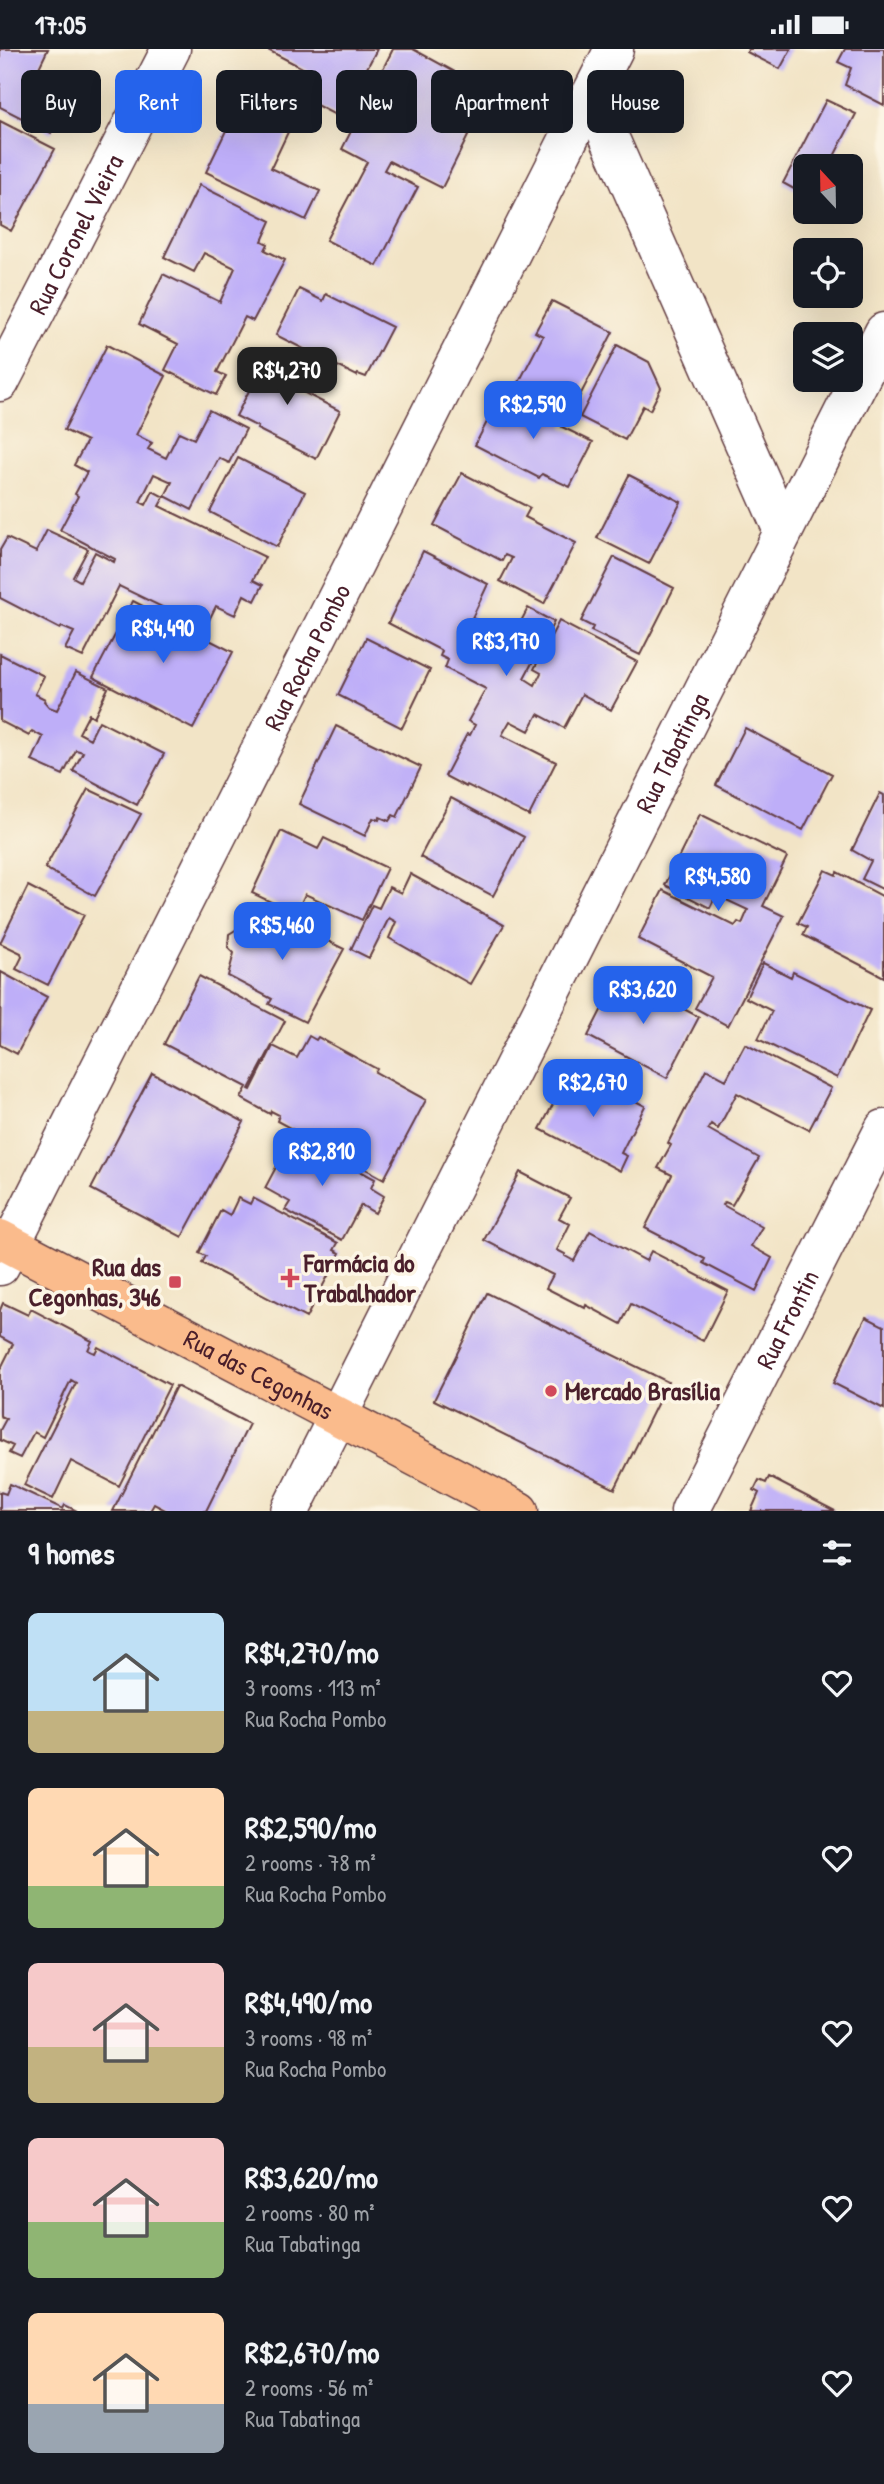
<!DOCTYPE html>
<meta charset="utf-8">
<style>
:root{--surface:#171b24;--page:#242831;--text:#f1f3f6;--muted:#9ea1a6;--accent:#2563eb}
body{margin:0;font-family:"Patrick Hand",sans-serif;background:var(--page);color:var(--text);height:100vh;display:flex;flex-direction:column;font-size:26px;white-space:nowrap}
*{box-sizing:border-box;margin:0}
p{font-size:23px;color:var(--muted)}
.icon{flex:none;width:38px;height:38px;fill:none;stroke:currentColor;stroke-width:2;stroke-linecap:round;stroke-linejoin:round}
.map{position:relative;height:1462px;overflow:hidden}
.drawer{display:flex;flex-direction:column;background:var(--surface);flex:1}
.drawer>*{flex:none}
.top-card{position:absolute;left:21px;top:21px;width:844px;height:63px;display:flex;gap:14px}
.needle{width:46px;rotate:338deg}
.buttons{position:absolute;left:793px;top:105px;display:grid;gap:14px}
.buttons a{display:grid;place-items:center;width:70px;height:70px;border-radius:10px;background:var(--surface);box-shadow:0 7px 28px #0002;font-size:35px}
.price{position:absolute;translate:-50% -60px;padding:0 16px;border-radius:14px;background:var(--accent);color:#fff;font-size:23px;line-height:46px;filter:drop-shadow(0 2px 4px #0008)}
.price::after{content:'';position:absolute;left:50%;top:42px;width:21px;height:16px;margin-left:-10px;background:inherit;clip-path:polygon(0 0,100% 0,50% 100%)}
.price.current{background:#222;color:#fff}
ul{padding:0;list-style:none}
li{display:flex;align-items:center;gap:21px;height:175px;padding:0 28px}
li span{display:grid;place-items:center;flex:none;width:196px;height:140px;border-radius:10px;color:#555}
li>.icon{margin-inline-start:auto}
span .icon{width:84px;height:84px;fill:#fffc;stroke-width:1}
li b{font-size:30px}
h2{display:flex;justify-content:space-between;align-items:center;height:84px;padding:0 28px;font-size:30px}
.tag{padding:0 24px;border-radius:10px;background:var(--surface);box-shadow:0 7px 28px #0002;font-size:24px;line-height:63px}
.tag.current{background:var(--accent);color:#fff}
.status{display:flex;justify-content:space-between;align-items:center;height:49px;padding:0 35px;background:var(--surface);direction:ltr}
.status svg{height:19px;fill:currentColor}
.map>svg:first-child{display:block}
</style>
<div class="status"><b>17:05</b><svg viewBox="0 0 49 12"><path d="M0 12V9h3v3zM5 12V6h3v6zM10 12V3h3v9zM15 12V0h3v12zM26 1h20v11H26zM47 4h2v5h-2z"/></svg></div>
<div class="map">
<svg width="884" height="1462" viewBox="0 0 884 1462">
<rect width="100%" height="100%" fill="#fcf5e5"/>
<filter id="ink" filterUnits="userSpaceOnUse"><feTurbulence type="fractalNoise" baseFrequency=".0143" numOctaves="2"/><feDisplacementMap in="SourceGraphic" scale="14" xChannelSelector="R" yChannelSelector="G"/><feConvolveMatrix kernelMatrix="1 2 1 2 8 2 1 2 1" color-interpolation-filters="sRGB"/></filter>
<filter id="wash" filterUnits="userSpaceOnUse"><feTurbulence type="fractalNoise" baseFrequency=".00686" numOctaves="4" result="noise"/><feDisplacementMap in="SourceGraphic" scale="28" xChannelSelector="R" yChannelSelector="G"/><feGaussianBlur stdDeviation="1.57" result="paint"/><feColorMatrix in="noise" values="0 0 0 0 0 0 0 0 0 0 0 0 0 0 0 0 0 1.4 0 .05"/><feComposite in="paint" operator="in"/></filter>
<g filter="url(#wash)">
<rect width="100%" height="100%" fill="#f2e4c6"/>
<g id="blocks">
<path fill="#beaef8" d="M 0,0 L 48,0 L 35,27 L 71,45 L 51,84 L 0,58 Z
M 266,0 L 377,0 L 341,69 L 301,48 L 314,25 Z
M 393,0 L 413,0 L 486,40 L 470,73 L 474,75 L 442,139 L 389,112 L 384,121 L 418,138 L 377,217 L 326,191 L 367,113 L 342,100 Z
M 749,0 L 791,0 L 780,20 L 747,3 Z
M 845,0 L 884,0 L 884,56 L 845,36 L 851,19 L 838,13 Z
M 246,40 L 297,64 L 271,119 L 320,142 L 306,171 L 206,123 Z
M 826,51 L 856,65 L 829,117 L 805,117 L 805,146 L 783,134 Z
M 0,72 L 55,100 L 11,182 L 0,176 Z
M 199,136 L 271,172 L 262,192 L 268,195 L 265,201 L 285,211 L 253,272 L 245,268 L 217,323 L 226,327 L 216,346 L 165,321 L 178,295 L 139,275 L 163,225 L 220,253 L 235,219 L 204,204 L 194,223 L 164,208 Z
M 299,240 L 323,252 L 326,245 L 392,278 L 366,328 L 358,325 L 357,327 L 276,286 Z
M 552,252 L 613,283 L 571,364 L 517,337 L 543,287 L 535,283 Z
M 107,296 L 166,327 L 136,386 L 152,394 L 148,400 L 166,409 L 179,383 L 194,390 L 209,361 L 246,380 L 229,414 L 219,409 L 192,461 L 165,447 L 172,433 L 154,425 L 140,453 L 146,456 L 153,442 L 164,448 L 159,457 L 265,508 L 253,531 L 263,536 L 255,552 L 244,546 L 235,566 L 216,557 L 205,579 L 119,537 L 83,608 L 65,600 L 74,583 L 62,578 L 60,580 L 0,549 L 0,501 L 7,489 L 36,503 L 47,481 L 88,500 L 73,528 L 80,532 L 95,503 L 114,513 L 115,510 L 60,481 L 78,447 L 75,445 L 87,423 L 74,416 L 87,392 L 64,381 Z
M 617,296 L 649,313 L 661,339 L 650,361 L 643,357 L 625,391 L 580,368 Z
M 270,301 L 307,319 L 297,340 L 340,362 L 316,410 L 257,380 L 258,378 L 236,367 Z
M 503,342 L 565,373 L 562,378 L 593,393 L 570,438 L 542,425 L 539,429 L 475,396 Z
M 238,409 L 305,443 L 277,498 L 210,463 Z
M 462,424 L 530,459 L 525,468 L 576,494 L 544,555 L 500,532 L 512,509 L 505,506 L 502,512 L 434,476 Z
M 629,426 L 681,453 L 649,515 L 597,489 Z
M 423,502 L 488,535 L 472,569 L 491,578 L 488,584 L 509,595 L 528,559 L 554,573 L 524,629 L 535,636 L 541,624 L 534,620 L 559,572 L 637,613 L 611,661 L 582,645 L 564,679 L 538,665 L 529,682 L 510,672 L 502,686 L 556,713 L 529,767 L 467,736 L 466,738 L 445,727 L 467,685 L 470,686 L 475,676 L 468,672 L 486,640 L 445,619 L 448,611 L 440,607 L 442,602 L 388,574 Z
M 614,508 L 674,539 L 640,606 L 591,582 L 593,578 L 581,572 Z
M 133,552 L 233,603 L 193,680 L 93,628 Z
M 366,589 L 430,621 L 402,679 L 338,646 Z
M 0,605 L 44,627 L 35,645 L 45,650 L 44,652 L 49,658 L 57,661 L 76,623 L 108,639 L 94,668 L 89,665 L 79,684 L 90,690 L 99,672 L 164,705 L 137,756 L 73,722 L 83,703 L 76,701 L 63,726 L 32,712 L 43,688 L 32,682 L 29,687 L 0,672 Z
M 336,677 L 421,718 L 397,768 L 393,766 L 389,772 L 380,768 L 379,771 L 373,769 L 365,787 L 299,755 Z
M 745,679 L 832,725 L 803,781 L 716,736 Z
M 88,740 L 141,765 L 95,847 L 45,819 Z
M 880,744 L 884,746 L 884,841 L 862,830 L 871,812 L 852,801 Z
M 451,749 L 524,788 L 493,847 L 420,808 Z
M 700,765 L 787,808 L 763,857 L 784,867 L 728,977 L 695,959 L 712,928 L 638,890 L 663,841 L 735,877 L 738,873 L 742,875 L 748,861 L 716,846 L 710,859 L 665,836 Z
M 281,782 L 318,800 L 324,789 L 387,819 L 362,871 L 305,845 L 296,865 L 252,844 Z
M 825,821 L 836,826 L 837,823 L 884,848 L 884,928 L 803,886 L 807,878 L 798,874 Z
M 410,825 L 504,876 L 470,935 L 389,889 L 396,873 L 389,869 L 369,909 L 351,900 L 372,856 L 379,859 L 389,838 L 401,844 Z
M 28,837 L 84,866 L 48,936 L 16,920 L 22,908 L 21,904 L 0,894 Z
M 257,861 L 263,863 L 265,861 L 344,900 L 305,973 L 269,955 L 272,950 L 228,927 L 234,904 L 228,898 L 229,885 L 242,877 Z
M 763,914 L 791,928 L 793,923 L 870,961 L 837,1029 L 758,990 L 772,962 L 746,949 Z
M 1,923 L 47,948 L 17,1005 L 0,996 Z
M 619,926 L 699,968 L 667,1029 L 588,987 Z
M 199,927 L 285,972 L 249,1040 L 251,1041 L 273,997 L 297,1009 L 309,987 L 316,991 L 318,988 L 377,1020 L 375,1023 L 426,1051 L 384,1130 L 277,1072 L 279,1066 L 271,1062 L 270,1065 L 241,1049 L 247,1038 L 164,995 Z
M 745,995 L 831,1039 L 809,1081 L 737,1044 L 718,1080 L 711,1075 L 708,1080 L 759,1109 L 732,1156 L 725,1153 L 723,1156 L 762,1178 L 751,1197 L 772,1209 L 756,1242 L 703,1214 L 705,1210 L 645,1179 L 672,1126 L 658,1119 L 671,1096 L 668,1094 L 706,1020 L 726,1031 Z
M 572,1019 L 645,1057 L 621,1104 L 627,1107 L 620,1122 L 540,1080 Z
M 152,1024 L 244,1073 L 182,1188 L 91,1140 Z
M 293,1086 L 375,1130 L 371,1139 L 384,1147 L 375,1164 L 361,1156 L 342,1191 L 285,1161 L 290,1153 L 265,1139 Z
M 520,1123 L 570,1149 L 559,1169 L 570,1175 L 557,1201 L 565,1205 L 565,1207 L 574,1212 L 590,1182 L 646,1212 L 651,1202 L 728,1242 L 703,1292 L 631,1255 L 621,1275 L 586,1256 L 585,1259 L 546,1239 L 553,1226 L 484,1191 Z
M 238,1149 L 250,1155 L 253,1149 L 338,1194 L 334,1201 L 340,1204 L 306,1269 L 202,1214 L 206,1207 L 199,1204 L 221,1161 L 230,1166 Z
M 487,1244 L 668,1333 L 615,1440 L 434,1351 Z
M 3,1254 L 28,1266 L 31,1260 L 92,1292 L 88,1301 L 92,1303 L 95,1304 L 98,1298 L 170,1336 L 119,1437 L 71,1412 L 53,1450 L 24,1436 L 76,1334 L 71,1331 L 43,1388 L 34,1383 L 20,1409 L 9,1404 L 13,1397 L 0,1391 L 0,1381 L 6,1370 L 0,1367 L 0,1321 L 13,1295 L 0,1288 L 0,1261 Z
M 866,1268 L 884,1277 L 884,1360 L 833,1334 Z
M 176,1337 L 249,1375 L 206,1462 L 167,1462 L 154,1455 L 150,1462 L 113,1462 Z
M 769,1428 L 835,1462 L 751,1462 L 759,1444 L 754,1441 L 759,1431 L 766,1434 Z
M 10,1435 L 63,1460 L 65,1456 L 77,1462 L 0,1462 L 0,1443 L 6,1445 Z"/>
</g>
</g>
<g filter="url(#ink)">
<use href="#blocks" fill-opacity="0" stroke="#633d42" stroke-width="2"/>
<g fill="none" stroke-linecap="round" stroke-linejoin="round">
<defs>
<g id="minor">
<path d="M 591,47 L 783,482"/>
<path id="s1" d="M 0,333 L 171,0"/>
<path id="s2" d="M 0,1217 L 614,0"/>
<path id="s3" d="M 290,1462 L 884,283"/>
<path id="s4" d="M 690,1462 L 884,1080"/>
</g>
<g id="major">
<path id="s5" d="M 0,1190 L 519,1462"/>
</g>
</defs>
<use href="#minor" stroke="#633d42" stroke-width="41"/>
<use href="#major" stroke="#633d42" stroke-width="41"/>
<use href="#minor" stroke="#fff" stroke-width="38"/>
<use href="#major" stroke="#fabb8c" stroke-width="38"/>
</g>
</g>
<g fill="#d1495b" stroke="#fcf5e5" stroke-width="2.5">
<path d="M286.5 1218.5h7v7h7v7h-7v7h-7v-7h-7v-7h7z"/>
<rect x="168" y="1226" width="14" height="14" rx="3.5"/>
<circle cx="551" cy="1342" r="7"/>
</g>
<g text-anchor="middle" stroke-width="7" stroke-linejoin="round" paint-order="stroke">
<g font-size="26" fill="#4a1f2b" stroke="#fcf5e5">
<text dy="9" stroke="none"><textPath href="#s1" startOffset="166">Rua Coronel Vieira</textPath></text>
<text dy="9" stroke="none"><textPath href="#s2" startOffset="682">Rua Rocha Pombo</textPath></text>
<text dy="9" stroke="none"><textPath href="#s3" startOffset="849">Rua Tabatinga</textPath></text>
<text dy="9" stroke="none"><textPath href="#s4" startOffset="215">Rua Frontin</textPath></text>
<text dy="9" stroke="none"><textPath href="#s5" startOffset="292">Rua das Cegonhas</textPath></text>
</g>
<g font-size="26" font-weight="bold" fill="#4a1f2b" stroke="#fcf5e5" text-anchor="start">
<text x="304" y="1223">Farmácia do<tspan x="304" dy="30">Trabalhador</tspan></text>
<text x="161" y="1227" text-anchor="end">Rua das<tspan x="161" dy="30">Cegonhas, 346</tspan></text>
<text x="565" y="1351">Mercado Brasília</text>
</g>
</g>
</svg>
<div class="buttons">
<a><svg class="needle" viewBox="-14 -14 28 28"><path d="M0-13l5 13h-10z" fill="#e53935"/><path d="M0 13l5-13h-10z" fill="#9ea1a6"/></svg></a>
<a><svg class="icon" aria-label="locate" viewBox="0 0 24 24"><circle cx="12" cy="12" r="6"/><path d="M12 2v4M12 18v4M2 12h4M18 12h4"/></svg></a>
<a><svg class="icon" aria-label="layers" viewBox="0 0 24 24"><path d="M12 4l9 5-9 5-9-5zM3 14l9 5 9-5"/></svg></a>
</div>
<b class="price current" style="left:287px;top:358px">R$4,270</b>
<b class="price" style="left:533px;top:392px">R$2,590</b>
<b class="price" style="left:163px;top:616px">R$4,490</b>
<b class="price" style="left:506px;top:629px">R$3,170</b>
<b class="price" style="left:718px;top:864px">R$4,580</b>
<b class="price" style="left:282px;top:913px">R$5,460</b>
<b class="price" style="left:643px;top:977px">R$3,620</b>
<b class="price" style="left:593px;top:1070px">R$2,670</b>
<b class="price" style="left:322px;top:1139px">R$2,810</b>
<div class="top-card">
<a class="tag">Buy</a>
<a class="tag current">Rent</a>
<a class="tag">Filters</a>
<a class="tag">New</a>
<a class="tag">Apartment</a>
<a class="tag">House</a>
</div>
</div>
<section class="drawer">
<h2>9 homes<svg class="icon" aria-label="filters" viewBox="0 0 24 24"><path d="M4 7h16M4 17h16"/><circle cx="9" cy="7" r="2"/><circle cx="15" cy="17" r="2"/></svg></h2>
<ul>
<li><span style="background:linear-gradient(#bfe0f5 70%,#c2b280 0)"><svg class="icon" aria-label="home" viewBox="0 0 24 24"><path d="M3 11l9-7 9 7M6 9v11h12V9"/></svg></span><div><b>R$4,270/mo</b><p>3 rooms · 113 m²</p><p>Rua Rocha Pombo</p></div><svg class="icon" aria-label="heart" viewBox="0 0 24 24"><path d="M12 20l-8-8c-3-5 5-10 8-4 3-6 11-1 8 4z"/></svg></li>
<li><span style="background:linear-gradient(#ffd9b3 70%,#8fb573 0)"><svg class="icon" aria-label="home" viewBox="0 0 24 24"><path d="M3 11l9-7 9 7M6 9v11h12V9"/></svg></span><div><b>R$2,590/mo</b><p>2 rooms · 78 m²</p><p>Rua Rocha Pombo</p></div><svg class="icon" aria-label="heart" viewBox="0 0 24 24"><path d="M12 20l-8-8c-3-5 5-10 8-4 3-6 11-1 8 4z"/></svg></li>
<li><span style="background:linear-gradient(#f6c9c9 60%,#c2b280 0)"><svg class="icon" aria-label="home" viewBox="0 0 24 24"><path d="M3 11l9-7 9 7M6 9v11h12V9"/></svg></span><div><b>R$4,490/mo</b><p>3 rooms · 98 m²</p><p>Rua Rocha Pombo</p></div><svg class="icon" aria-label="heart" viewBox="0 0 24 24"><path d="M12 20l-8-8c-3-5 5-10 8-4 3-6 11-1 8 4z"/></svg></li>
<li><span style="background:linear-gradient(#f6c9c9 60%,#8fb573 0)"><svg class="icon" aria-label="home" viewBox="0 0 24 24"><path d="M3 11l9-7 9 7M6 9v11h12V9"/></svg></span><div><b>R$3,620/mo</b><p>2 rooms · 80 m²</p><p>Rua Tabatinga</p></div><svg class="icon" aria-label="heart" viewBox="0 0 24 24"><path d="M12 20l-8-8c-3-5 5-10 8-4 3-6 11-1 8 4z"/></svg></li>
<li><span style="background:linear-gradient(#ffd9b3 65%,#9aa5b1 0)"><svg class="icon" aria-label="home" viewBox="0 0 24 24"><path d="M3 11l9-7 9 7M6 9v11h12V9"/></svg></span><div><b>R$2,670/mo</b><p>2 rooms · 56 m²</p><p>Rua Tabatinga</p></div><svg class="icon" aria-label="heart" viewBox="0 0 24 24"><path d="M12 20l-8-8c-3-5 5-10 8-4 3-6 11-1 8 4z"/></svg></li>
</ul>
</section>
